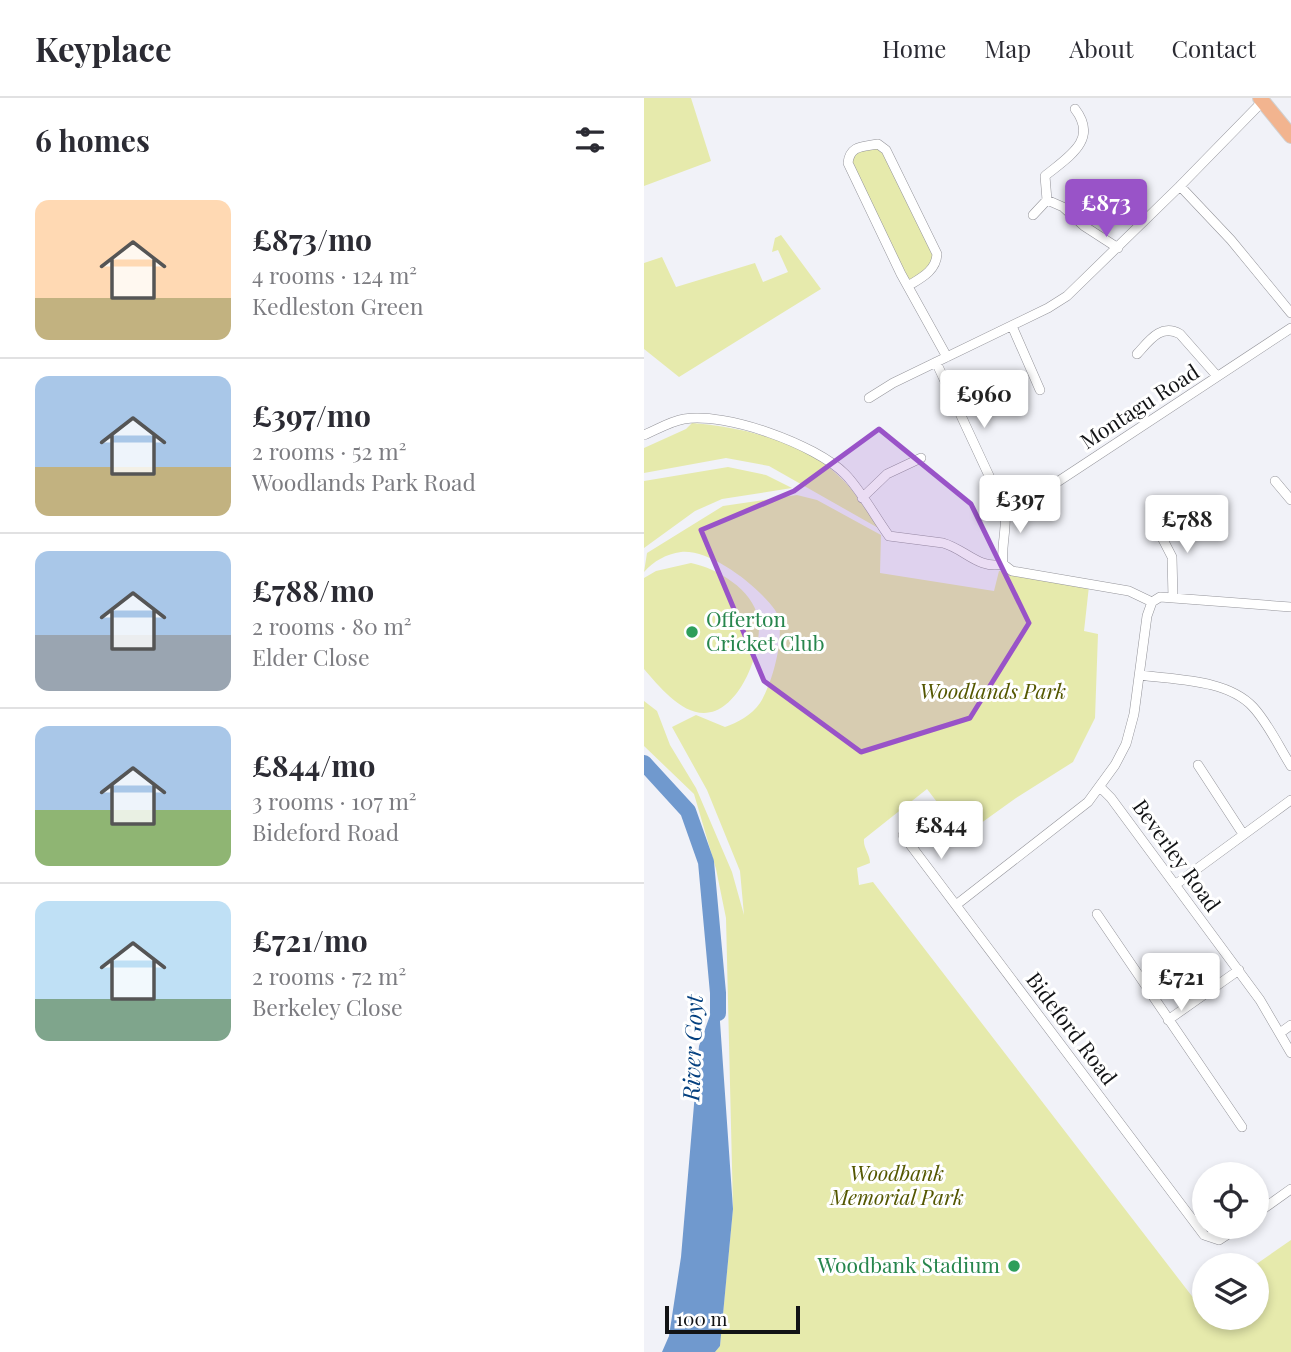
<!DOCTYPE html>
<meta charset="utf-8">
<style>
:root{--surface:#fff;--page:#f2f2f3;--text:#2b2b33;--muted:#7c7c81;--line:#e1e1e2;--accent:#9953c8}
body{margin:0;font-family:"Playfair Display",serif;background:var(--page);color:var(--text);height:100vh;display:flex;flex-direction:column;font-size:26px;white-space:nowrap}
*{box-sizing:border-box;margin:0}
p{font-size:23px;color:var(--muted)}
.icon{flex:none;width:38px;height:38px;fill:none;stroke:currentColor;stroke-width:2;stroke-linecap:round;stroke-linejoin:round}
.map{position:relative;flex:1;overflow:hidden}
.sheet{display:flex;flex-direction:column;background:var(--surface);width:644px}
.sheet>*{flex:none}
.fabs{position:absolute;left:548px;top:1064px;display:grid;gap:14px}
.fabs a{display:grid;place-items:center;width:77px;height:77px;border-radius:50%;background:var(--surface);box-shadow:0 4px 10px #0003;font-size:35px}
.scale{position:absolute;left:21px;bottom:18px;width:135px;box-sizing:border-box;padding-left:7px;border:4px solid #121315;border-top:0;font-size:19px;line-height:24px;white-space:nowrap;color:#121315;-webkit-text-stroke:5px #fff;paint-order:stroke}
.price{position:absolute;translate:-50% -60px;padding:0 16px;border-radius:7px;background:#fff;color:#222;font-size:23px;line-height:46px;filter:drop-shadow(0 2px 4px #0008)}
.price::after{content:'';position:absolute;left:50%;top:42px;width:21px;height:16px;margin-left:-10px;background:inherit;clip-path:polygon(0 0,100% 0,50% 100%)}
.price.active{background:var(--accent);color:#fff}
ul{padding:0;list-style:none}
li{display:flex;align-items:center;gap:21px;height:175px;padding:0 35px}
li+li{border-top:2px solid var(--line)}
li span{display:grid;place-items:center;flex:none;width:196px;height:140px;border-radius:14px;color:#555}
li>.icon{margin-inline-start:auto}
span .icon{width:84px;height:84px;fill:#fffc;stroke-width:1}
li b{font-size:30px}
h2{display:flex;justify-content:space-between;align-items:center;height:84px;padding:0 35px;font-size:30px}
header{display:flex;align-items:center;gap:42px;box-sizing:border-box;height:98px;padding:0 35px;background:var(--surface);border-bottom:2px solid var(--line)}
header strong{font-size:33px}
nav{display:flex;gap:38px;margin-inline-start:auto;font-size:24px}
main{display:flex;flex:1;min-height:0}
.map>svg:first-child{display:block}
</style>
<header>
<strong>Keyplace</strong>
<nav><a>Home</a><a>Map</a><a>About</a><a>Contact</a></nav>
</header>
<main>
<section class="sheet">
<h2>6 homes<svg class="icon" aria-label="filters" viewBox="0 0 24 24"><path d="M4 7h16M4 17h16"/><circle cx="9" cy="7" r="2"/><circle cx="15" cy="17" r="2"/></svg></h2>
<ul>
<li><span style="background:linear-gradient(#ffd9b3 70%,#c2b280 0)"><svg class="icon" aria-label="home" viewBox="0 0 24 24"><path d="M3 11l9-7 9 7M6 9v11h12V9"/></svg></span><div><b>£873/mo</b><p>4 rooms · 124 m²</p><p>Kedleston Green</p></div></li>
<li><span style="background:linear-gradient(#a9c7e8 65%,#c2b280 0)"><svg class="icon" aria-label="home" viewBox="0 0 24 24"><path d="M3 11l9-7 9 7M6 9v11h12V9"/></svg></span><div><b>£397/mo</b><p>2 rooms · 52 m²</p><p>Woodlands Park Road</p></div></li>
<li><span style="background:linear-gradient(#a9c7e8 60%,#9aa5b1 0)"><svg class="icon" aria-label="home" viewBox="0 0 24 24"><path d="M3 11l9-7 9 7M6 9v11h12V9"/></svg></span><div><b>£788/mo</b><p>2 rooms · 80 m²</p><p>Elder Close</p></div></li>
<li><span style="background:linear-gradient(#a9c7e8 60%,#8fb573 0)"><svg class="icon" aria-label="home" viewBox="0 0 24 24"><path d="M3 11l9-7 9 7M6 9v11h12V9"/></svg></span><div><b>£844/mo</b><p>3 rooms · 107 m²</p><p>Bideford Road</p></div></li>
<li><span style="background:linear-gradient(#bfe0f5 70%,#7fa58c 0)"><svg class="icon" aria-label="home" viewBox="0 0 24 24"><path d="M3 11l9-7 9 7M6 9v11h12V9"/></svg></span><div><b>£721/mo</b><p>2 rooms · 72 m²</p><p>Berkeley Close</p></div></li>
</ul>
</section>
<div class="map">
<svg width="647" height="1254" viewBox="0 0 647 1254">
<rect width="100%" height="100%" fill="#f1f2f8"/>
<path fill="#e6eaac" d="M 0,0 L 47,0 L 67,63 L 0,88 Z
M 238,47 L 292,165 L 264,188 L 204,60 L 207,53 Z
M 137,137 L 177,191 L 35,279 L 0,251 L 0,165 L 18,159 L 32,189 L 111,165 L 119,184 L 144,174 L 134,152 L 128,154 L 131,140 Z
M 48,325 C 98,329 159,343 197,380 C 212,394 223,415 236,431 L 125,368 L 82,360 L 0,375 L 0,350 L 42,331 Z
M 84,369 L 122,377 L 148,390 L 78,401 L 51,413 L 0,450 L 0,383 Z
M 153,397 L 173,402 L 237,437 L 236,475 L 350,493 L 355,473 L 445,488 L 440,533 L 454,536 L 451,620 L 429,664 L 372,700 L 319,738 L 283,691 L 220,741 C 219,750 226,756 226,765 L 213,770 L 215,787 L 229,784 L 554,1206 L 560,1202 L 560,1220 L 612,1220 L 612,1167 L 611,1167 L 647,1142 L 647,1254 L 71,1254 L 76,1248 L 89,1110 L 82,820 L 72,771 L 50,696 L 0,648 L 0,603 L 13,613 L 26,647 L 52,690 L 88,774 L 100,817 L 96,773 L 63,692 L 28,629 L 52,617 L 81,629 C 93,625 108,617 116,605 C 128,587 144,532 131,512 C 115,489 67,451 37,454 C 22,456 10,463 0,474 L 3,455 L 79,408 Z
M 47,465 C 73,470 109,492 114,520 C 120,550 96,615 60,615 C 36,615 14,587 0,571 L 0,480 L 12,473 Z"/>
<path fill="#7099ce" d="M 74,895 L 89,1111 L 76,1248 L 71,1254 L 18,1254 L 25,1238 L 37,1159 L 55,948 Z"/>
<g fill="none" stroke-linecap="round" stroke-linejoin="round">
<path stroke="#7099ce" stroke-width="16" d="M 0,665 L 44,713 L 62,764 L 74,895 L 74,915"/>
<defs>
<path id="minor" d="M 431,11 C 455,42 424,59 401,78 L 403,102 L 419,109 L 440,128 L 474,150
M 536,88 L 587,142 L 647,215
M 389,117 L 403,102
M 264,188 C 277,180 292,173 293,156 L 242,52 L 234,46 C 219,49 206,47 204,65 L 257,176 L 303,259
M 368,228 L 396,292
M 493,256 C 505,243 517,225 536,236 L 573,278
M 292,264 L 361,412 C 363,431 357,448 359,466
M 225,300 L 249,285 L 404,210 L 423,198 L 536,88 L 619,3
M 0,337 C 12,332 27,323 40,321 C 82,314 171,346 201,376 C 216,391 232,420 245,438 L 299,445 C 321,451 335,472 359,466
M 631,383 L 647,402
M 218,400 L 243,376 L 277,360
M 361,412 L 386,402 L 647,230
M 511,426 L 528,459 L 529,500
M 359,466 L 368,473 L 485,493 L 508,504
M 508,504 L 516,499 L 647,509
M 496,577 C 531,582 583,581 609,609 C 624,625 635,649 647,668
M 554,667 L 599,736
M 456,689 L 467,700 L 616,902 L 647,955
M 259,737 L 560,1137 L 575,1142 L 595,1129
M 531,787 L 647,702
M 312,807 L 444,704 L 471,667 L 482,646 L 490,616 L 503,518 L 508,504
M 453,816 L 598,1029
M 524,922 L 595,872
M 636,935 L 647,927
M 612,1116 L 647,1091"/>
<path id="primary" d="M 616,0 L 647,38"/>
</defs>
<use href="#minor" stroke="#94949a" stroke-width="10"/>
<use href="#primary" stroke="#d0d0d0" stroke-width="16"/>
<use href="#minor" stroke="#fff" stroke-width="9"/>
<use href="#primary" stroke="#f2b48f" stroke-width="14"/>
</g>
<path fill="#9953c8" fill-opacity="0.2" stroke="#9953c8" stroke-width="5" stroke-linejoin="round" d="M 235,331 L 327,406 L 385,525 L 326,620 L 217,654 L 120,583 L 57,432 L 150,393 Z"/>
<g fill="#2e9e5b" stroke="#fff" stroke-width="2.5">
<circle cx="48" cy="534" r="7"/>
<circle cx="370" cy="1168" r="7"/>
</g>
<g text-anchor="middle" stroke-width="6" stroke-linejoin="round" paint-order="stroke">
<g font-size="21" fill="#121315" stroke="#fff">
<text transform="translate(496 309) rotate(-33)" y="7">Montagu Road</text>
<text transform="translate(532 758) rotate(54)" y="7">Beverley Road</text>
<text transform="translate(427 931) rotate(53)" y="7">Bideford Road</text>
</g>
<g font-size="21" fill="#27864d" stroke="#fff" text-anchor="start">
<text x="62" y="529">Offerton<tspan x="62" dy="24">Cricket Club</tspan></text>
<text x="356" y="1175" text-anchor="end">Woodbank Stadium</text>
</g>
<g font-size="21" font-style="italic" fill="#545701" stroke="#fff">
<text x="349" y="601">Woodlands Park</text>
<text x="253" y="1083">Woodbank<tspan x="253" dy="24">Memorial Park</tspan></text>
</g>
<g font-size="23" font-style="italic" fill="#04407f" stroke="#fff">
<text transform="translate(49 950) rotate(-88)" y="8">River Goyt</text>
</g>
</g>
</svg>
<div class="fabs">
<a><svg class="icon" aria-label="locate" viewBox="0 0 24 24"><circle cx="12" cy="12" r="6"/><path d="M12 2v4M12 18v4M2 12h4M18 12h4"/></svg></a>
<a><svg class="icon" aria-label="layers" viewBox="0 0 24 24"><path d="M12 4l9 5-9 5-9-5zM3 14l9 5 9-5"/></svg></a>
</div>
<div class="scale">100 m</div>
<b class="price active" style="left:462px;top:141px">£873</b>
<b class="price" style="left:340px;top:332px">£960</b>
<b class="price" style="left:376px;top:437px">£397</b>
<b class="price" style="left:543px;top:457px">£788</b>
<b class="price" style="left:297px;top:763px">£844</b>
<b class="price" style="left:537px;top:915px">£721</b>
</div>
</main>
